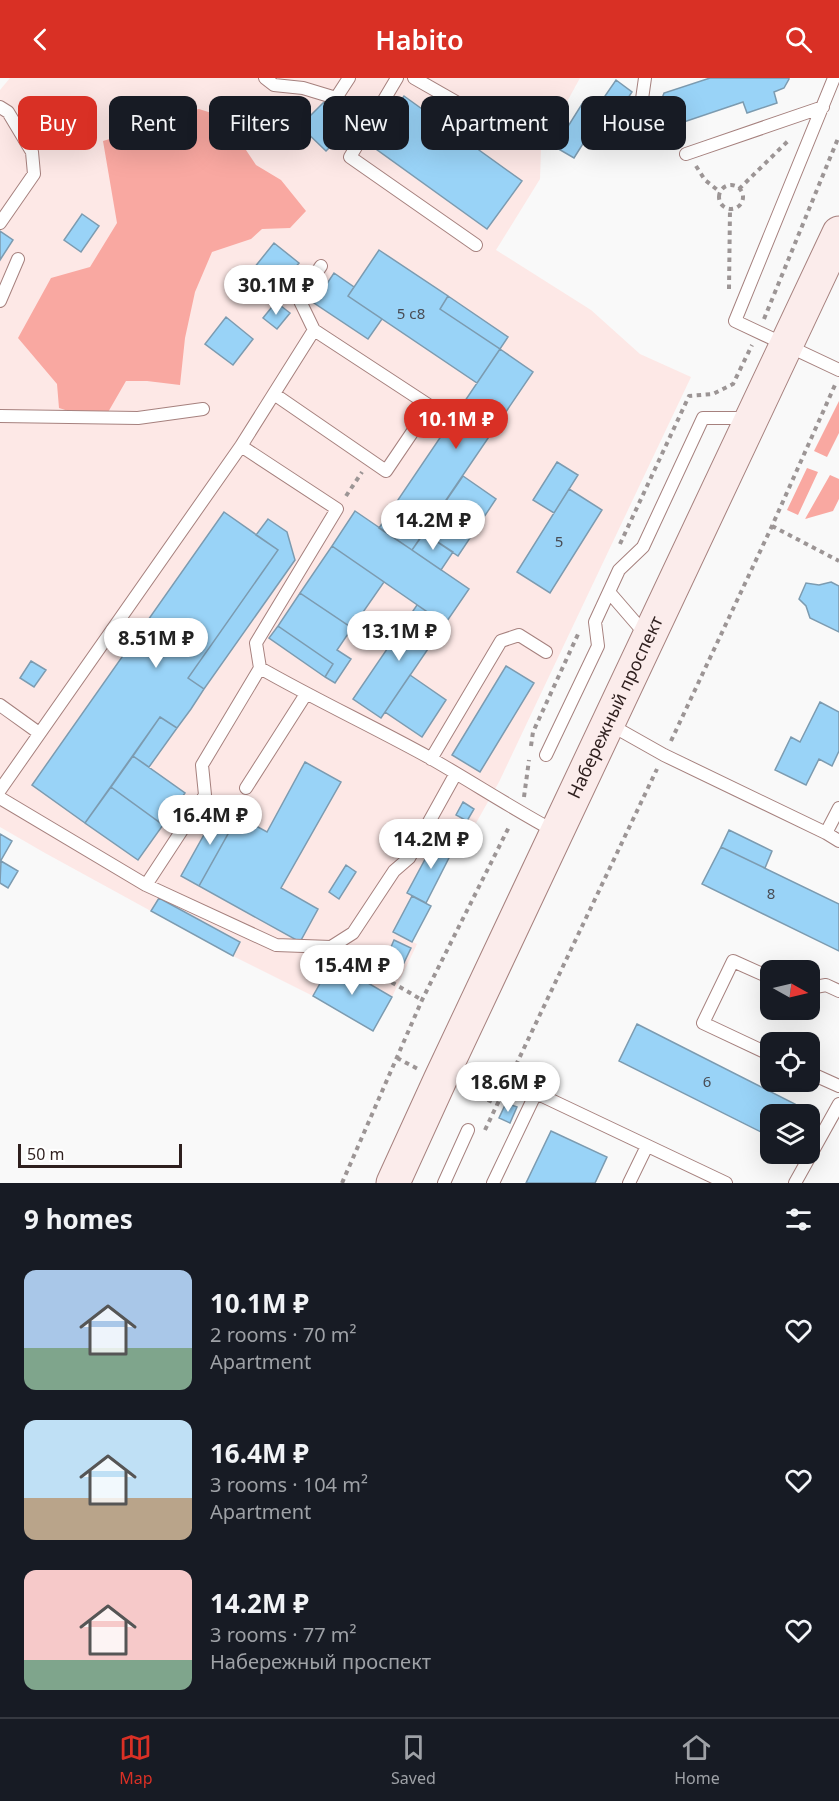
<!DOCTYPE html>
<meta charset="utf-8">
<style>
:root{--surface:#171b24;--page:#242831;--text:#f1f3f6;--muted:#9ea1a6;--line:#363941;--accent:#d93025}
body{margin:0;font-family:"Noto Sans",sans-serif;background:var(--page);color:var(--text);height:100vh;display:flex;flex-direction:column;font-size:22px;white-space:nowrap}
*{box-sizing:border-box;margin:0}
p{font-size:20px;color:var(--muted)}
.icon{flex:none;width:33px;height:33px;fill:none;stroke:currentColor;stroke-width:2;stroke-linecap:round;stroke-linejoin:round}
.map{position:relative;height:1105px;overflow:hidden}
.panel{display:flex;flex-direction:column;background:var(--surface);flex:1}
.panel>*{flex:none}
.guide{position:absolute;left:18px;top:18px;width:804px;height:54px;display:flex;gap:12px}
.needle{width:39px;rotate:98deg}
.controls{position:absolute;left:760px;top:882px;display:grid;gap:12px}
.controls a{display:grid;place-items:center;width:60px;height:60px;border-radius:12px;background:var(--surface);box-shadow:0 6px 24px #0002;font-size:30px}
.scale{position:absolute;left:18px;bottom:15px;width:164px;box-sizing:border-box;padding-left:6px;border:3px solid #2e1f1e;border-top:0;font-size:16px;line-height:21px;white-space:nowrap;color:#2e1f1e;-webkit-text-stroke:4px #fff;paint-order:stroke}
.price{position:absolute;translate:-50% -51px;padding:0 14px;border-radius:21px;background:#fff;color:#222;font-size:20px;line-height:39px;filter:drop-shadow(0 2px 3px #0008)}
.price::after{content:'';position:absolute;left:50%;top:36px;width:18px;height:14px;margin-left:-9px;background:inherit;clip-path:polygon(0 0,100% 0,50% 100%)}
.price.on{background:var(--accent);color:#fff}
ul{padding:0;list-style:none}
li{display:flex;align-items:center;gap:18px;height:150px;padding:0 24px}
li span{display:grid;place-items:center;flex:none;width:168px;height:120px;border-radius:12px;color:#555}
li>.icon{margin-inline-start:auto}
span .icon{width:72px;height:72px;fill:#fffc;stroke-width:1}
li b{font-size:26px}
h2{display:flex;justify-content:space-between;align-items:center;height:72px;padding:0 24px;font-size:26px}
.tag{padding:0 21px;border-radius:12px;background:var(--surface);box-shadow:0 6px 24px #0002;font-size:21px;line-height:54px}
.tag.on{background:var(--accent);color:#fff}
header{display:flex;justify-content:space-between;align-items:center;height:78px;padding:0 24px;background:var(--accent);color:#fff;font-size:27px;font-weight:600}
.tabs{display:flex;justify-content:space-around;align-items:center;height:84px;border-top:2px solid var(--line);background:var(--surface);font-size:16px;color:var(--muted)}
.tabs a{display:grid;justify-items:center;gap:3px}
.tabs .on{color:var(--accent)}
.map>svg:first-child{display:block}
</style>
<header><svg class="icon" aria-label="back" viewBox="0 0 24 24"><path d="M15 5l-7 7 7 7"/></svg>Habito<svg class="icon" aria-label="search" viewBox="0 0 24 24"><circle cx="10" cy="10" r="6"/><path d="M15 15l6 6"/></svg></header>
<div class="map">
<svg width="839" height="1105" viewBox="0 0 839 1105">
<rect width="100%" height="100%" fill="#f9f9f9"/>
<path fill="#fde8e6" d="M 10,0 L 580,0 L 541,71 L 540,101 L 496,172 L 591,232 L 640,276 L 691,299 L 499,704 L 461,772 L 437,759 L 407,815 L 412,818 L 393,854 L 417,866 L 392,919 L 373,953 L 313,918 L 233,878 L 45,775 L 0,749 L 0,12 Z"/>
<path fill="#f9a8a1" d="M 199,31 L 224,39 L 256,87 L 281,102 L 306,133 L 290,150 L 262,151 L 251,161 L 212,174 L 195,214 L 185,260 L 180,307 L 147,303 L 126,303 L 107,336 L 84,338 L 59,330 L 57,306 L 18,260 L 51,200 L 90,189 L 117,145 L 103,63 L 136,53 L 164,38 Z
M 839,323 L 839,355 L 827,379 L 814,373 Z
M 807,390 L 818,394 L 798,437 L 787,432 Z
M 830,397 L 839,401 L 839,421 L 833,433 L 805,441 Z"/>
<path fill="#99d3f7" stroke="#7c9bb0" stroke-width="1.5" d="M 710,0 L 789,0 L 789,1 L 784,10 L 774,14 L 777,25 L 747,35 L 743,24 L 675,47 L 664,43 L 659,28 L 664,15 Z
M 616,2 L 632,14 L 622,29 L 605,18 Z
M 404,18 L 522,103 L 487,151 L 369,66 Z
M 324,24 L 350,49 L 326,73 L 300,48 Z
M 582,26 L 601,37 L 574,80 L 555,69 Z
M 82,136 L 99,148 L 81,174 L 64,162 Z
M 0,153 L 13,162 L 0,182 Z
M 274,165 L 299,185 L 275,214 L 250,195 Z
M 379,172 L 448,218 L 440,231 L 500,271 L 477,305 L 348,218 Z
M 334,195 L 354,209 L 348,218 L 382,241 L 368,261 L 314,225 Z
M 448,218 L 508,259 L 500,271 L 440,231 Z
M 276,224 L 290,235 L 277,251 L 263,240 Z
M 226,239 L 253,261 L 233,287 L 205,266 Z
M 500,271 L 533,294 L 412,472 L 379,450 Z
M 557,384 L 578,397 L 554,435 L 533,422 Z
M 463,398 L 496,421 L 458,478 L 424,455 Z
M 569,411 L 602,432 L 550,515 L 517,494 Z
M 355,433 L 469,511 L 445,546 L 332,468 Z
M 224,434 L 278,472 L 188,600 L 204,611 L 191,631 L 177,650 L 160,639 L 85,745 L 32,707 Z
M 268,441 L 287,454 L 295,482 L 204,611 L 188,600 L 278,472 L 256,457 Z
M 424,455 L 453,474 L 441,492 L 412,472 Z
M 332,468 L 384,504 L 352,550 L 300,515 Z
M 831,504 L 839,508 L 839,554 L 810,540 L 806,528 L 799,521 L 806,505 L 819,507 Z
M 300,515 L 352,550 L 337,572 L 351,581 L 335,605 L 325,599 L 333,586 L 278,548 Z
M 417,527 L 445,546 L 381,640 L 353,621 Z
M 278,548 L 333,586 L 325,599 L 269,560 Z
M 31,583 L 46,592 L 34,609 L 20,600 Z
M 506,588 L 534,605 L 480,694 L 452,677 Z
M 410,597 L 446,622 L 422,659 L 385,634 Z
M 820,624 L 839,634 L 839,673 L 832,688 L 819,681 L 806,707 L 775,692 L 791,659 L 800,664 Z
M 160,639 L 177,650 L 149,689 L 133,678 Z
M 133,678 L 185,715 L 163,747 L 111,709 Z
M 305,684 L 341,704 L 281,810 L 318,831 L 300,864 L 199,808 L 238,738 L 267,754 Z
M 111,709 L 163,747 L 138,782 L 85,745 Z
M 463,724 L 474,731 L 467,743 L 456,737 Z
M 220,728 L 238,738 L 199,808 L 181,798 Z
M 729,752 L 772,773 L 765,790 L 721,769 Z
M 0,756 L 12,763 L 0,784 Z
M 437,759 L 455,768 L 426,825 L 407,815 Z
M 721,769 L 839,826 L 839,873 L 702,806 Z
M 1,783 L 18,793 L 8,810 L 0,805 Z
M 346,787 L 356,794 L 339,821 L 329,814 Z
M 412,818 L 431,828 L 412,864 L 393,854 Z
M 159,820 L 240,864 L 233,878 L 151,833 Z
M 394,862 L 411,870 L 398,897 L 382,890 Z
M 332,884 L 392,919 L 373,953 L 313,918 Z
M 637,946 L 795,1026 L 790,1036 L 771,1036 L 771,1059 L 619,983 Z
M 506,1025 L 517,1029 L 510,1045 L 499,1040 Z
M 551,1053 L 607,1079 L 595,1105 L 526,1105 Z"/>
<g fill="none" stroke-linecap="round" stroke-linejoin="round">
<defs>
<path id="service" d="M 265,0 L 274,7 L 303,10 L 336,20 L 370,44
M 397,0 L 350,79 L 476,167
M 414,0 L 514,57
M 645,0 L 642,21 L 648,40
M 834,0 L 735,243 L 839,292
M 336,20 L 349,0
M 0,29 L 8,34 L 32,74 L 34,96 L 0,145
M 686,76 L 823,29
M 0,223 L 18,181
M 314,252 L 299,221 L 321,188
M 0,338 L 138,340 L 203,331
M 609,514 L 647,558
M 260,590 C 316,622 374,649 430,680 C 472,704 513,731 556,754
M 0,627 L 39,655
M 609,646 L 664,677 L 826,755 L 839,730
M 546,677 L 598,568 L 595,544 L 619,492 L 643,469 L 703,340 L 749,340
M 431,681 L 501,563 L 519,557 L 546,574
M 246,710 L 306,616
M 0,712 L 241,368 L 314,252 L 430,328 L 386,393 L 274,316
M 0,720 L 146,807 L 276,867 L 331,869 L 353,855 L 394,793 L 409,780 L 455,697
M 826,755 L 839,763
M 146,807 L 205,717 L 202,687 L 260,590 L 256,565 L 337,431 L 241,368
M 771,900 L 733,883 L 703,945 L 771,977
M 810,910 L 826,907 L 839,913
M 810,995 L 839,1008
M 444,1105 L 468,1052
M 493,1105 L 536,1015 L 726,1105
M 629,1105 L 647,1068
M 795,1105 L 839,1026"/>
<g id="secondary">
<path id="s1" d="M 393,1105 L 440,1002 L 839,155"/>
</g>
</defs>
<use href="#service" stroke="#a6817e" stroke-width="14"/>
<use href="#secondary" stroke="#a6817e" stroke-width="35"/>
<path stroke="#9c9595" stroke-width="4" stroke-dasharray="4.5 4.5" stroke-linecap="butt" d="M 660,48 L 667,52 L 676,63
M 696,88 L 705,102 L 720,114
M719 119a12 12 0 1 1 24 0a12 12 0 1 1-24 0Z
M 739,111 L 790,61
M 729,211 L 730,131
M 764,241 L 839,58
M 346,418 L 362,394
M 772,448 L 839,483
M 620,466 L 689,318 L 713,316 L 733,306 L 752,267
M 671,663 L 772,448 L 835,307
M 531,668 L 533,654 L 579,554
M 524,719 L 529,682
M 345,877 L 422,922
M 397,980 L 418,991
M 463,1011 L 497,1026
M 485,1052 L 657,691
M 342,1105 L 422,922 L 510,747"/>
<use href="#service" stroke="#fff" stroke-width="12"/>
<use href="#secondary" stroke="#fbeceb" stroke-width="33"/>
</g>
<g text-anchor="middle" stroke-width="4.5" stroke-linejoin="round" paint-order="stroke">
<g font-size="15" fill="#494c54">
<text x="411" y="241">5 с8</text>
<text x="559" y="469">5</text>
<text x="771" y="821">8</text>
<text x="707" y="1009">6</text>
</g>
<g font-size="18" fill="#2e1f1e" stroke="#fff">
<text dy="6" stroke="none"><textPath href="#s1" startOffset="525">Набережный проспект</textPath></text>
</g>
</g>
</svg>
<div class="controls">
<a><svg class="needle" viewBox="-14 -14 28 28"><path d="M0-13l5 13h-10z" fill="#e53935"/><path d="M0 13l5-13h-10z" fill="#9ea1a6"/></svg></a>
<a><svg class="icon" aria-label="locate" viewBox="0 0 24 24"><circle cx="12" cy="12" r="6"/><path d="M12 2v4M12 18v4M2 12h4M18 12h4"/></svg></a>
<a><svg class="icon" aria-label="layers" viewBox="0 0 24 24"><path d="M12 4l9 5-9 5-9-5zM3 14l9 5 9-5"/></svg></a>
</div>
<div class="scale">50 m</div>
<b class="price" style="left:276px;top:238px">30.1M ₽</b>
<b class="price on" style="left:456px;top:372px">10.1M ₽</b>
<b class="price" style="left:433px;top:473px">14.2M ₽</b>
<b class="price" style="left:399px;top:584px">13.1M ₽</b>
<b class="price" style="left:156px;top:591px">8.51M ₽</b>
<b class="price" style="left:210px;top:768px">16.4M ₽</b>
<b class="price" style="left:431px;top:792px">14.2M ₽</b>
<b class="price" style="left:352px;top:918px">15.4M ₽</b>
<b class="price" style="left:508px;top:1035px">18.6M ₽</b>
<div class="guide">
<a class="tag on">Buy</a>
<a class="tag">Rent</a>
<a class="tag">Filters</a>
<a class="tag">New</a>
<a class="tag">Apartment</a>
<a class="tag">House</a>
</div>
</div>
<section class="panel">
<h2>9 homes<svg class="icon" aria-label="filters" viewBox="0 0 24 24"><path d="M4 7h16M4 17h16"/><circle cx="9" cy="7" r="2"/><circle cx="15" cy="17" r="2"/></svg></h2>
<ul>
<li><span style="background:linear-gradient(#a9c7e8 65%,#7fa58c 0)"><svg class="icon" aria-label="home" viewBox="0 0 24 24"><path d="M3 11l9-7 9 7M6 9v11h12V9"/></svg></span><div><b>10.1M ₽</b><p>2 rooms · 70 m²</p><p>Apartment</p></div><svg class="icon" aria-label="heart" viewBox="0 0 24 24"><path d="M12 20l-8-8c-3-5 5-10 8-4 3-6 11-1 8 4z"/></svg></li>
<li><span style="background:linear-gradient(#bfe0f5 65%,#b9a48a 0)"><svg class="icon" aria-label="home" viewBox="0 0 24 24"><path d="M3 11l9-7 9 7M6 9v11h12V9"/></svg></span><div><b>16.4M ₽</b><p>3 rooms · 104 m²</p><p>Apartment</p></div><svg class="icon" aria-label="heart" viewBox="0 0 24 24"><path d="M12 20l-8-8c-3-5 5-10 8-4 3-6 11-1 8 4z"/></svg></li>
<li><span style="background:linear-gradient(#f6c9c9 75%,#7fa58c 0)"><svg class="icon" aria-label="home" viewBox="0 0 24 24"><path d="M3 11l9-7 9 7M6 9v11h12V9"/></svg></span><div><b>14.2M ₽</b><p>3 rooms · 77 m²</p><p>Набережный проспект</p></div><svg class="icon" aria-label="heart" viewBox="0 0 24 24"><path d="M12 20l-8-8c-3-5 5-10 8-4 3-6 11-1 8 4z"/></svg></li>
</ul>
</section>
<nav class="tabs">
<a class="on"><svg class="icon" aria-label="map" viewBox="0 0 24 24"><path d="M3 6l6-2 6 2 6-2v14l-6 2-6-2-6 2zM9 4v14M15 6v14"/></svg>Map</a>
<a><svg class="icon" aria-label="saved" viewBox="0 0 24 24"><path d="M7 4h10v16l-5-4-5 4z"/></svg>Saved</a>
<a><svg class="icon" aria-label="home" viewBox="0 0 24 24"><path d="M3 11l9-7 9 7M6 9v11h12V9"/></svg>Home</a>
</nav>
